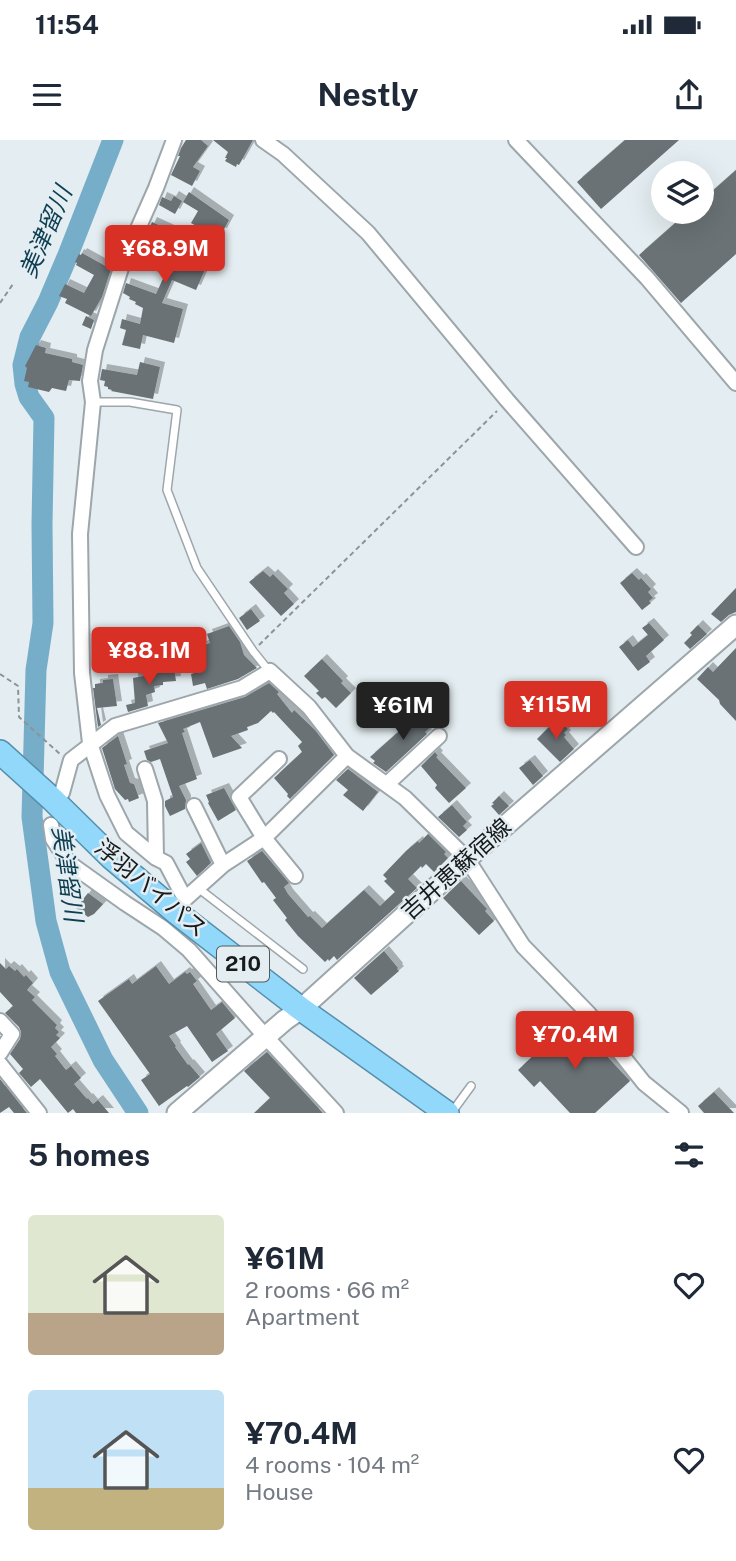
<!DOCTYPE html>
<meta charset="utf-8">
<style>
:root{--surface:#fff;--page:#f6f6f7;--text:#1f2937;--muted:#747a83;--accent:#d93025}
body{margin:0;font-family:"Public Sans","Noto Sans JP",sans-serif;background:var(--page);color:var(--text);height:100vh;display:flex;flex-direction:column;font-size:26px;white-space:nowrap}
*{box-sizing:border-box;margin:0}
p{font-size:23px;color:var(--muted)}
.icon{flex:none;width:38px;height:38px;fill:none;stroke:currentColor;stroke-width:2;stroke-linecap:round;stroke-linejoin:round}
.map{position:relative;height:973px;overflow:hidden}
.details{display:flex;flex-direction:column;background:var(--surface);flex:1}
.details>*{flex:none}
.tools{position:absolute;left:651px;top:21px;display:grid;gap:14px}
.tools a{display:grid;place-items:center;width:63px;height:63px;border-radius:50%;background:var(--surface);box-shadow:0 7px 28px #0002;font-size:35px}
.price{position:absolute;translate:-50% -60px;padding:0 16px;border-radius:7px;background:var(--accent);color:#fff;font-size:23px;line-height:46px;filter:drop-shadow(0 2px 4px #0008)}
.price::after{content:'';position:absolute;left:50%;top:42px;width:21px;height:16px;margin-left:-10px;background:inherit;clip-path:polygon(0 0,100% 0,50% 100%)}
.price.on{background:#222;color:#fff}
ul{padding:0;list-style:none}
li{display:flex;align-items:center;gap:21px;height:175px;padding:0 28px}
li span{display:grid;place-items:center;flex:none;width:196px;height:140px;border-radius:7px;color:#555}
li>.icon{margin-inline-start:auto}
span .icon{width:84px;height:84px;fill:#fffc;stroke-width:1}
li b{font-size:30px}
h2{display:flex;justify-content:space-between;align-items:center;height:84px;padding:0 28px;font-size:30px}
.status{display:flex;justify-content:space-between;align-items:center;height:49px;padding:0 35px;background:var(--surface);direction:ltr}
.status svg{height:19px;fill:currentColor}
header{display:flex;justify-content:space-between;align-items:center;height:91px;padding:0 28px;background:var(--surface);font-size:32px;font-weight:700}
.map>svg:first-child{display:block}
</style>
<div class="status"><b>11:54</b><svg viewBox="0 0 49 12"><path d="M0 12V9h3v3zM5 12V6h3v6zM10 12V3h3v9zM15 12V0h3v12zM26 1h20v11H26zM47 4h2v5h-2z"/></svg></div>
<header><svg class="icon" aria-label="menu" viewBox="0 0 24 24"><path d="M4 6h16M4 12h16M4 18h16"/></svg>Nestly<svg class="icon" aria-label="share" viewBox="0 0 24 24"><path d="M12 15V3M7 8l5-5 5 5M5 13v7h14v-7"/></svg></header>
<div class="map">
<svg width="736" height="973" viewBox="0 0 736 973">
<defs>
<filter id="shadow"><feDropShadow dx="5" dy="-5" stdDeviation="0" flood-color="#0004"/></filter>
</defs>
<rect width="100%" height="100%" fill="#e4edf1"/>
<g fill="none" stroke-linecap="round" stroke-linejoin="round">
<path stroke="#76aeca" stroke-width="21" d="M 113,0 L 68,115 L 48,162 L 30,197 L 23,225 L 25,244 L 29,257 L 44,278 L 42,384 L 43,483 L 36,530 L 32,677 L 46,781 L 60,832 L 103,920 L 138,973"/>
</g>
<path fill="#6a7276" filter="url(#shadow)" d="M 186,0 L 201,0 L 208,6 L 193,27 L 200,31 L 192,46 L 171,35 L 180,16 L 178,16 L 181,8 Z
M 213,0 L 253,0 L 239,25 L 237,24 L 236,27 L 225,21 L 227,18 L 225,18 L 228,12 Z
M 625,0 L 679,0 L 601,69 L 577,42 Z
M 736,30 L 736,114 L 681,163 L 639,115 L 682,77 L 677,72 L 702,72 L 702,46 L 709,54 Z
M 189,52 L 229,80 L 222,93 L 219,92 L 216,97 L 191,83 L 198,71 L 183,62 Z
M 174,56 L 182,61 L 175,74 L 159,65 L 162,57 L 171,61 Z
M 152,82 L 209,108 L 208,109 L 211,111 L 207,116 L 210,118 L 196,150 L 172,140 L 162,163 L 183,169 L 174,203 L 143,195 L 140,209 L 122,205 L 126,190 L 120,188 L 122,179 L 140,184 L 143,168 L 135,164 L 136,162 L 129,159 L 130,157 L 123,153 L 126,143 L 156,154 L 165,134 L 143,126 L 155,97 L 147,93 Z
M 82,113 L 111,129 L 102,157 L 91,176 L 65,163 L 67,159 L 59,156 L 65,144 L 84,153 L 94,135 L 76,125 L 77,123 L 75,122 L 79,114 L 81,115 Z
M 86,176 L 94,180 L 91,189 L 82,185 Z
M 36,205 L 46,208 L 45,213 L 72,219 L 72,222 L 83,225 L 80,241 L 69,240 L 66,251 L 52,248 L 49,252 L 28,247 L 29,242 L 24,241 L 27,228 L 25,226 Z
M 140,222 L 160,227 L 153,259 L 111,251 L 112,250 L 108,249 L 108,247 L 104,246 L 105,241 L 100,240 L 102,229 L 137,235 Z
M 263,431 L 270,437 L 273,434 L 288,449 L 284,453 L 294,464 L 281,476 L 249,442 Z
M 632,433 L 639,440 L 641,438 L 651,449 L 648,452 L 653,458 L 649,461 L 651,463 L 642,470 L 620,443 Z
M 736,448 L 736,472 L 729,475 L 721,482 L 711,474 Z
M 251,469 L 260,481 L 247,490 L 239,478 Z
M 649,483 L 664,500 L 646,516 L 650,522 L 638,531 L 619,507 L 628,500 L 633,507 L 648,495 L 642,488 Z
M 698,485 L 707,494 L 690,509 L 684,503 L 692,495 L 690,493 Z
M 229,486 L 240,502 L 244,515 L 257,528 L 238,539 L 207,549 L 205,543 L 193,546 L 191,534 L 201,531 L 199,523 L 205,521 L 201,506 L 210,503 L 207,494 Z
M 736,508 L 736,581 L 720,564 L 719,560 L 697,539 L 708,527 L 713,532 Z
M 322,519 L 343,541 L 341,543 L 351,553 L 336,568 L 325,557 L 322,559 L 316,553 L 319,551 L 304,536 Z
M 174,528 L 176,541 L 163,542 L 163,545 L 154,546 L 155,552 L 146,555 L 148,566 L 128,572 L 126,565 L 135,563 L 133,538 L 155,534 L 154,532 L 159,532 L 159,530 Z
M 113,539 L 117,566 L 97,568 L 101,585 L 98,587 L 93,548 L 95,548 L 95,544 L 103,543 L 103,540 Z
M 269,543 L 279,552 L 277,554 L 292,573 L 294,570 L 315,590 L 334,615 L 290,659 L 287,656 L 288,654 L 274,638 L 302,612 L 298,606 L 302,602 L 274,572 L 273,573 L 271,571 L 258,583 L 247,587 L 248,590 L 231,596 L 242,608 L 213,618 L 200,582 L 183,589 L 185,592 L 182,593 L 197,639 L 179,646 L 186,660 L 185,669 L 170,676 L 165,666 L 165,661 L 173,657 L 160,619 L 151,622 L 147,620 L 144,611 L 168,603 L 158,583 L 245,557 Z
M 423,570 L 435,583 L 425,592 L 427,594 L 386,632 L 373,623 L 375,621 L 370,617 Z
M 557,579 L 568,589 L 564,593 L 566,595 L 564,597 L 574,609 L 560,622 L 537,599 Z
M 118,596 L 127,624 L 124,625 L 130,643 L 134,644 L 139,658 L 129,662 L 128,659 L 125,660 L 115,649 L 102,608 Z
M 435,612 L 438,616 L 436,617 L 466,648 L 449,663 L 435,648 L 437,645 L 421,626 Z
M 530,620 L 543,636 L 533,645 L 519,628 Z
M 348,629 L 378,652 L 363,671 L 343,655 L 348,650 L 336,640 Z
M 224,648 L 236,670 L 218,681 L 208,663 L 209,662 L 206,655 Z
M 499,656 L 509,666 L 499,675 L 491,666 L 494,664 L 492,663 Z
M 452,665 L 467,682 L 463,686 L 467,690 L 459,697 L 438,677 Z
M 428,694 L 446,712 L 444,714 L 448,718 L 434,732 L 426,724 L 422,728 L 421,726 L 408,739 L 417,748 L 337,820 L 334,816 L 329,821 L 328,819 L 325,822 L 298,796 L 285,780 L 287,778 L 273,760 L 276,758 L 264,742 L 262,743 L 247,721 L 262,711 L 289,743 L 284,747 L 288,754 L 308,777 L 310,776 L 322,788 L 364,750 L 380,766 L 395,752 L 384,741 L 387,739 L 383,735 L 406,711 L 418,701 L 419,703 Z
M 201,703 L 211,723 L 197,736 L 186,722 L 190,719 L 186,714 Z
M 461,741 L 487,769 L 485,771 L 494,781 L 479,795 L 443,758 Z
M 88,753 L 103,764 L 94,774 L 88,777 L 76,768 Z
M 384,811 L 398,828 L 397,829 L 399,831 L 371,855 L 354,838 Z
M 0,823 L 6,829 L 9,826 L 15,831 L 17,829 L 24,837 L 26,835 L 33,843 L 27,850 L 35,857 L 32,860 L 57,885 L 55,888 L 59,892 L 56,895 L 60,898 L 51,907 L 57,914 L 55,916 L 66,930 L 71,926 L 81,938 L 74,944 L 87,959 L 88,958 L 93,964 L 98,960 L 109,973 L 76,973 L 73,969 L 68,973 L 40,939 L 31,947 L 19,933 L 23,929 L 10,914 L 20,899 L 21,892 L 19,887 L 5,873 L 13,866 L 0,852 Z
M 156,826 L 169,844 L 185,832 L 187,834 L 190,832 L 197,841 L 193,844 L 211,870 L 222,862 L 235,878 L 216,894 L 228,911 L 212,922 L 187,886 L 169,896 L 176,906 L 175,907 L 188,925 L 189,924 L 200,937 L 188,947 L 187,946 L 159,966 L 141,940 L 150,934 L 98,861 L 129,839 L 132,844 Z
M 572,879 L 630,941 L 595,973 L 570,973 L 540,941 L 534,947 L 518,930 Z
M 267,912 L 323,973 L 254,973 L 270,958 L 244,931 Z
M 0,939 L 27,973 L 14,973 L 9,967 L 0,973 Z
M 714,952 L 734,973 L 704,973 L 698,966 Z"/>
<g fill="none" stroke-linecap="round" stroke-linejoin="round">
<defs>
<path id="service" d="M 93,262 L 130,262 L 177,270 L 167,350 L 197,428 L 253,511 L 269,531
M 198,748 L 303,829
M 452,972 L 471,946"/>
<path id="minor" d="M 174,0 L 156,48 L 122,125 L 95,210 L 90,241 L 93,262 L 80,394 L 82,533 L 90,603 L 107,655 L 126,693 L 156,718 L 166,723 L 185,759 L 177,773
M 263,0 L 283,14 L 368,93 L 507,260 L 636,407
M 516,0 L 647,138 L 736,243
M 279,619 L 239,657 L 264,698 L 295,736
M 145,629 L 155,661 L 156,718
M 387,644 L 439,596
M 62,653 L 71,620 L 115,586 L 242,548 L 270,531 L 309,567 L 347,616 L 405,658 L 467,719 L 523,806 L 589,874 L 644,943 L 681,973
M 194,666 L 223,725
M 51,685 L 53,699 L 69,723 L 125,763 L 163,788 L 189,810 L 265,896 L 336,973
M 185,759 L 223,725 L 264,698 L 347,616
M 0,881 L 12,894 L 0,913
M 0,924 L 39,973"/>
<path id="secondary" d="M 177,973 L 285,880 L 301,869 L 467,719 L 736,485"/>
<path id="trunk" d="M 0,612 L 52,659 L 111,717 L 177,773 L 301,869 L 447,973"/>
</defs>
<use href="#service" stroke="#9da6aa" stroke-width="10"/>
<use href="#minor" stroke="#9da6aa" stroke-width="18"/>
<use href="#secondary" stroke="#9da6aa" stroke-width="23"/>
<use href="#trunk" stroke="#558fac" stroke-width="26"/>
<path stroke="#8d9497" stroke-width="2" stroke-dasharray="5 3.5" stroke-linecap="butt" d="M 0,163 L 13,144
M 259,505 L 497,271
M 0,534 L 18,546 L 19,577 L 60,614"/>
<use href="#service" stroke="#fff" stroke-width="7"/>
<use href="#minor" stroke="#fff" stroke-width="14"/>
<use href="#secondary" stroke="#fff" stroke-width="19"/>
<use href="#trunk" stroke="#92d8fa" stroke-width="23"/>
</g>
<g text-anchor="middle" stroke-width="5" stroke-linejoin="round" paint-order="stroke">
<rect fill="#e4edf1" stroke="#54595c" stroke-width="2" x="217" y="806.5" width="52" height="35" rx="5"/>
<g font-size="21" font-weight="bold" fill="#171a1c">
<text x="243" y="831">210</text>
</g>
<g font-size="23" fill="#171a1c" stroke="#e4edf1">
<text transform="translate(456 729) rotate(-42)" y="8">吉井恵蘇宿線</text>
<text transform="translate(151 748) rotate(40)" y="8">浮羽バイパス</text>
</g>
<g font-size="24" font-style="italic" fill="#0d3e52" stroke="#e4edf1">
<text transform="translate(46 92) rotate(-67)" y="8">美津留川</text>
<text transform="translate(67 734) rotate(82)" y="8">美津留川</text>
</g>
</g>
</svg>
<div class="tools">
<a><svg class="icon" aria-label="layers" viewBox="0 0 24 24"><path d="M12 4l9 5-9 5-9-5zM3 14l9 5 9-5"/></svg></a>
</div>
<b class="price" style="left:165px;top:145px">¥68.9M</b>
<b class="price" style="left:149px;top:547px">¥88.1M</b>
<b class="price" style="left:556px;top:601px">¥115M</b>
<b class="price on" style="left:403px;top:602px">¥61M</b>
<b class="price" style="left:575px;top:931px">¥70.4M</b>
</div>
<section class="details">
<h2>5 homes<svg class="icon" aria-label="filters" viewBox="0 0 24 24"><path d="M4 7h16M4 17h16"/><circle cx="9" cy="7" r="2"/><circle cx="15" cy="17" r="2"/></svg></h2>
<ul>
<li><span style="background:linear-gradient(#dfe7d0 70%,#b9a48a 0)"><svg class="icon" aria-label="home" viewBox="0 0 24 24"><path d="M3 11l9-7 9 7M6 9v11h12V9"/></svg></span><div><b>¥61M</b><p>2 rooms · 66 m²</p><p>Apartment</p></div><svg class="icon" aria-label="heart" viewBox="0 0 24 24"><path d="M12 20l-8-8c-3-5 5-10 8-4 3-6 11-1 8 4z"/></svg></li>
<li><span style="background:linear-gradient(#bfe0f5 70%,#c2b280 0)"><svg class="icon" aria-label="home" viewBox="0 0 24 24"><path d="M3 11l9-7 9 7M6 9v11h12V9"/></svg></span><div><b>¥70.4M</b><p>4 rooms · 104 m²</p><p>House</p></div><svg class="icon" aria-label="heart" viewBox="0 0 24 24"><path d="M12 20l-8-8c-3-5 5-10 8-4 3-6 11-1 8 4z"/></svg></li>
</ul>
</section>
